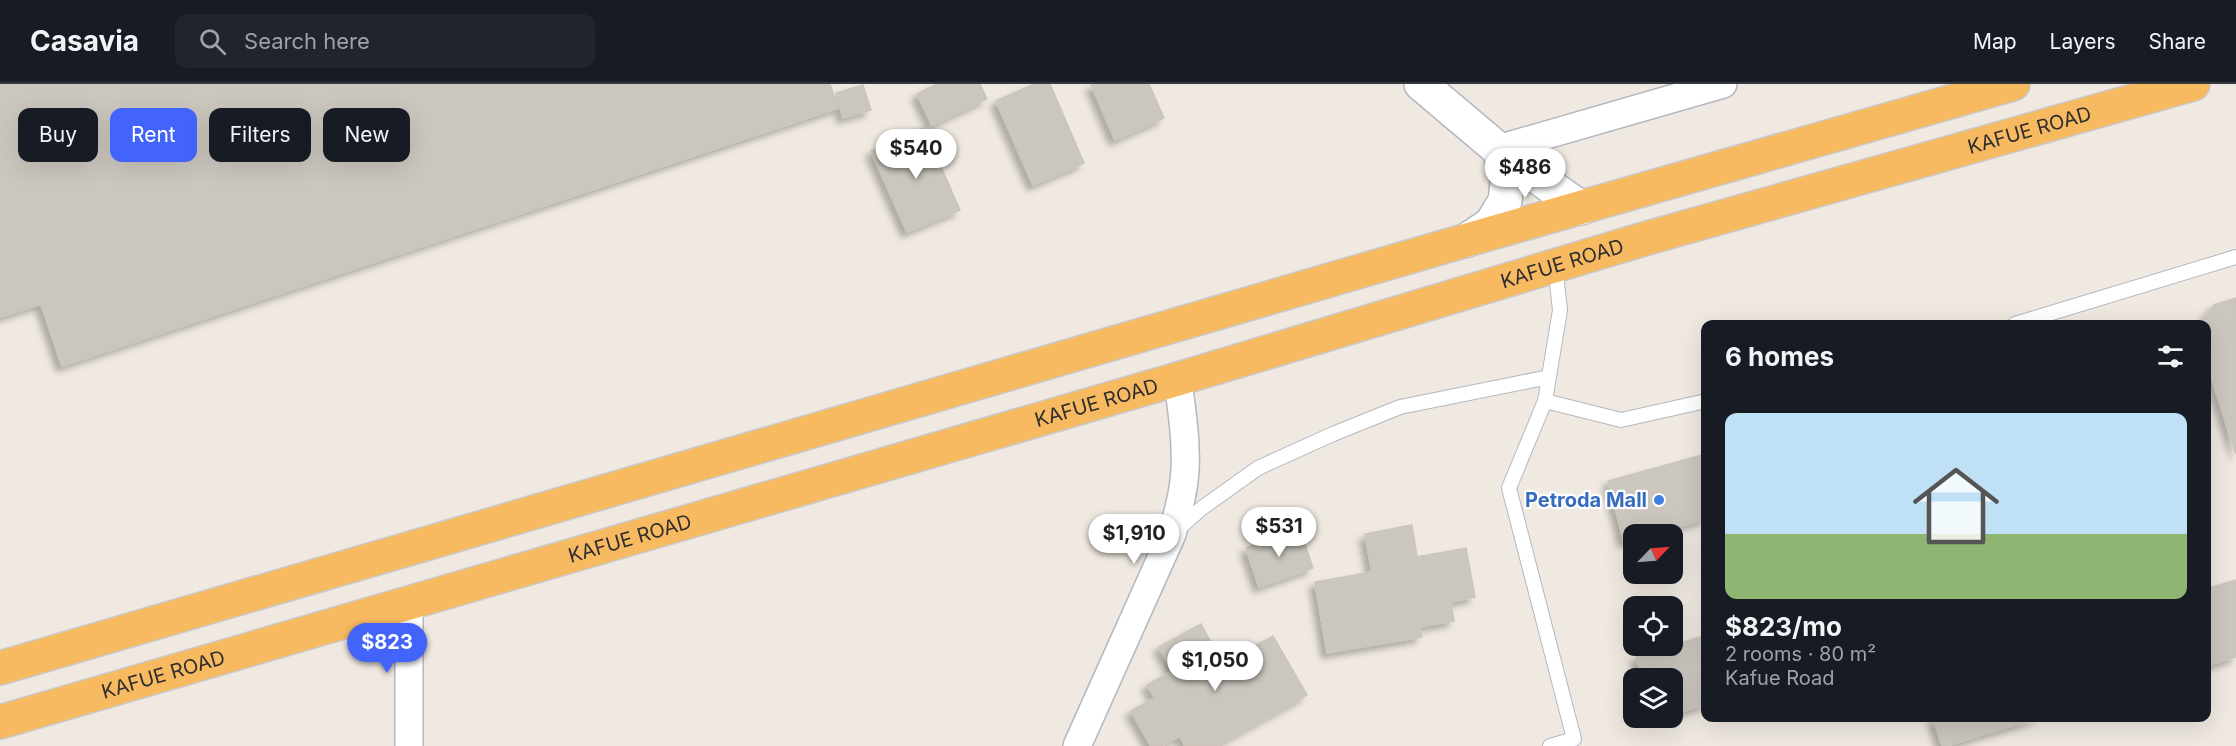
<!DOCTYPE html>
<meta charset="utf-8">
<style>
:root{--surface:#171b24;--page:#20242c;--text:#f1f3f6;--muted:#9ea1a6;--line:#363941;--accent:#4264fb}
body{margin:0;font-family:Inter,sans-serif;background:var(--page);color:var(--text);height:100vh;display:flex;flex-direction:column;font-size:22px;white-space:nowrap}
*{box-sizing:border-box;margin:0}
p{font-size:20px;color:var(--muted)}
.icon{flex:none;width:33px;height:33px;fill:none;stroke:currentColor;stroke-width:2;stroke-linecap:round;stroke-linejoin:round}
.map{position:relative;flex:1;overflow:hidden}
.drawer{position:absolute;left:1701px;top:236px;width:510px;height:402px;display:flex;flex-direction:column;background:var(--surface);border-radius:12px;box-shadow:0 6px 24px #0002}
.drawer>*{flex:none}
.hud{position:absolute;left:18px;top:24px;width:570px;height:54px;display:flex;gap:12px}
.needle{width:39px;rotate:65deg}
.fabs{position:absolute;left:1623px;top:440px;display:grid;gap:12px}
.fabs a{display:grid;place-items:center;width:60px;height:60px;border-radius:12px;background:var(--surface);box-shadow:0 6px 24px #0002;font-size:30px}
.price{position:absolute;translate:-50% -51px;padding:0 14px;border-radius:21px;background:#fff;color:#222;font-size:20px;line-height:39px;filter:drop-shadow(0 2px 3px #0008)}
.price::after{content:'';position:absolute;left:50%;top:36px;width:18px;height:14px;margin-left:-9px;background:inherit;clip-path:polygon(0 0,100% 0,50% 100%)}
.price.selected{background:var(--accent);color:#fff}
ul{padding:0;list-style:none}
li{display:grid;align-content:center;gap:12px;height:318px;padding:0 24px}
li+li{border-top:2px solid var(--line)}
li span{display:grid;place-items:center;height:186px;border-radius:12px;color:#555}
li>.icon{margin-inline-start:auto}
span .icon{width:108px;height:108px;fill:#fffc;stroke-width:1}
li b{font-size:26px}
h2{display:flex;justify-content:space-between;align-items:center;height:72px;padding:0 24px;font-size:26px}
.chip{padding:0 21px;border-radius:12px;background:var(--surface);box-shadow:0 6px 24px #0002;font-size:21px;line-height:54px}
.chip.selected{background:var(--accent);color:#fff}
header{display:flex;align-items:center;gap:36px;box-sizing:border-box;height:84px;padding:0 30px;background:var(--surface);border-bottom:2px solid var(--line)}
header strong{font-size:28px}
nav{display:flex;gap:33px;margin-inline-start:auto;font-size:21px}
.search{width:420px;height:54px;background:var(--page);display:flex;align-items:center;gap:15px;box-sizing:border-box;padding:0 21px;border-radius:12px;color:var(--muted);font-size:22px}
.map>svg:first-child{display:block}
</style>
<header>
<strong>Casavia</strong>
<div class="search"><svg class="icon" aria-label="search" viewBox="0 0 24 24"><circle cx="10" cy="10" r="6"/><path d="M15 15l6 6"/></svg>Search here</div>
<nav><a>Map</a><a>Layers</a><a>Share</a></nav>
</header>
<div class="map">
<svg width="2236" height="662" viewBox="0 0 2236 662">
<defs>
<filter id="shadow"><feDropShadow dx="-5.5" dy="5.5" stdDeviation="3" flood-color="#0004"/></filter>
</defs>
<rect width="100%" height="100%" fill="#efe9e1"/>
<path fill="#cbc7bf" stroke="#cbc5ba" stroke-width="1.5" filter="url(#shadow)" d="M 0,0 L 830,0 L 838,24 L 62,282 L 41,220 L 0,233 Z
M 937,0 L 980,0 L 987,15 L 932,41 L 917,10 Z
M 1034,0 L 1050,0 L 1084,79 L 1033,101 L 996,17 Z
M 1091,0 L 1149,0 L 1164,34 L 1115,56 Z
M 863,1 L 871,26 L 843,34 L 836,9 Z
M 924,44 L 960,126 L 907,148 L 871,67 Z
M 2236,214 L 2236,370 L 2206,277 L 2206,240 L 2201,240 L 2214,221 Z
M 1706,370 L 1706,435 L 1653,450 L 1634,450 L 1634,456 L 1624,458 L 1608,397 Z
M 1412,441 L 1417,473 L 1466,464 L 1475,513 L 1451,518 L 1454,537 L 1419,543 L 1422,553 L 1327,569 L 1315,498 L 1372,488 L 1365,450 Z
M 1300,446 L 1313,484 L 1259,503 L 1246,464 Z
M 2236,496 L 2236,573 L 2206,582 L 2206,505 Z
M 1201,540 L 1223,580 L 1273,552 L 1307,611 L 1215,662 L 1185,662 L 1180,652 L 1161,662 L 1151,662 L 1131,627 L 1155,614 L 1147,601 L 1172,587 L 1159,563 Z
M 1706,551 L 1706,621 L 1672,630 L 1672,594 L 1663,594 L 1655,567 Z
M 1655,567 L 1663,594 L 1643,594 L 1636,573 Z
M 1933,633 L 2041,633 L 1946,662 L 1942,662 Z"/>
<g fill="none" stroke-linecap="round" stroke-linejoin="round">
<defs>
<path id="service" d="M 2015,240 L 2236,173
M 1545,317 L 1621,336 L 1706,317
M 1177,446 L 1202,424 L 1258,384 L 1333,350 L 1400,323 L 1549,293
M 1550,662 L 1574,655 L 1509,404 L 1545,317 L 1560,226 L 1555,181"/>
<path id="minor" d="M 1498,65 L 1723,0
M 409,518 L 409,662
M 1077,662 L 1172,450 C 1180,422 1187,395 1185,366 C 1185,342 1180,318 1178,295"/>
<path id="tertiary" d="M 1421,0 L 1498,65 L 1581,124
M 1467,156 L 1491,140 L 1505,117 L 1508,90 L 1498,65"/>
<g id="trunk">
<path d="M 0,584 L 1467,156 L 2013,0"/>
<path id="s1" d="M 0,638 L 1178,295 L 1644,155 L 2193,0"/>
</g>
</defs>
<use href="#service" stroke="#b4b7c1" stroke-width="16"/>
<use href="#minor" stroke="#b4b7c1" stroke-width="30"/>
<use href="#tertiary" stroke="#b4b7c1" stroke-width="36"/>
<use href="#trunk" stroke="#c9c9c9" stroke-width="36"/>
<use href="#service" stroke="#fff" stroke-width="14"/>
<use href="#minor" stroke="#fff" stroke-width="27"/>
<use href="#tertiary" stroke="#fff" stroke-width="33"/>
<use href="#trunk" stroke="#f8ba60" stroke-width="33"/>
</g>
<circle fill="#3f7fe0" stroke="#fff" stroke-width="2" cx="1659" cy="416" r="6"/>
<g text-anchor="middle" stroke-width="4.5" stroke-linejoin="round" paint-order="stroke">
<g font-size="20" fill="#2e2e2e" stroke="#fff">
<text dy="7" stroke="none"><textPath href="#s1" startOffset="2114">KAFUE ROAD</textPath></text>
<text dy="7" stroke="none"><textPath href="#s1" startOffset="1628">KAFUE ROAD</textPath></text>
<text dy="7" stroke="none"><textPath href="#s1" startOffset="1142">KAFUE ROAD</textPath></text>
<text dy="7" stroke="none"><textPath href="#s1" startOffset="656">KAFUE ROAD</textPath></text>
<text dy="7" stroke="none"><textPath href="#s1" startOffset="170">KAFUE ROAD</textPath></text>
</g>
<g font-size="20" font-weight="bold" fill="#366cbe" stroke="#fff" text-anchor="end">
<text x="1647" y="423">Petroda Mall</text>
</g>
</g>
</svg>
<div class="fabs">
<a><svg class="needle" viewBox="-14 -14 28 28"><path d="M0-13l5 13h-10z" fill="#e53935"/><path d="M0 13l5-13h-10z" fill="#9ea1a6"/></svg></a>
<a><svg class="icon" aria-label="locate" viewBox="0 0 24 24"><circle cx="12" cy="12" r="6"/><path d="M12 2v4M12 18v4M2 12h4M18 12h4"/></svg></a>
<a><svg class="icon" aria-label="layers" viewBox="0 0 24 24"><path d="M12 4l9 5-9 5-9-5zM3 14l9 5 9-5"/></svg></a>
</div>
<b class="price" style="left:916px;top:96px">$540</b>
<b class="price" style="left:1525px;top:115px">$486</b>
<b class="price" style="left:1279px;top:474px">$531</b>
<b class="price" style="left:1134px;top:481px">$1,910</b>
<b class="price selected" style="left:387px;top:590px">$823</b>
<b class="price" style="left:1215px;top:608px">$1,050</b>
<div class="hud">
<a class="chip">Buy</a>
<a class="chip selected">Rent</a>
<a class="chip">Filters</a>
<a class="chip">New</a>
</div>
<section class="drawer">
<h2>6 homes<svg class="icon" aria-label="filters" viewBox="0 0 24 24"><path d="M4 7h16M4 17h16"/><circle cx="9" cy="7" r="2"/><circle cx="15" cy="17" r="2"/></svg></h2>
<ul>
<li><span style="background:linear-gradient(#bfe0f5 65%,#8fb573 0)"><svg class="icon" aria-label="home" viewBox="0 0 24 24"><path d="M3 11l9-7 9 7M6 9v11h12V9"/></svg></span><div><b>$823/mo</b><p>2 rooms · 80 m²</p><p>Kafue Road</p></div></li>
</ul>
</section>
</div>
